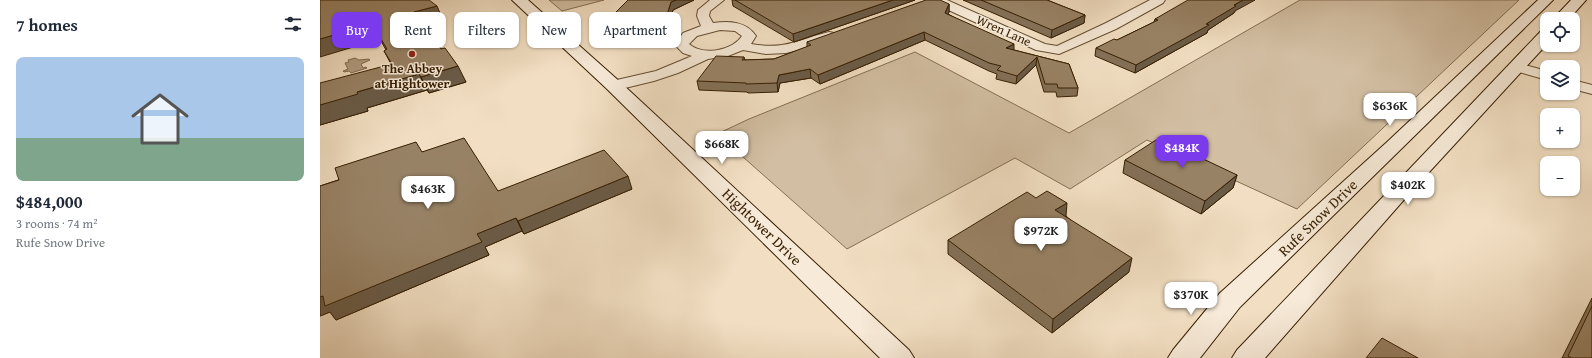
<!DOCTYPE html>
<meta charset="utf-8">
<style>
:root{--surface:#fff;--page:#f6f6f7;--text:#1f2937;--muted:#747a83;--accent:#7c3aed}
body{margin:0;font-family:"Gentium Book Plus",serif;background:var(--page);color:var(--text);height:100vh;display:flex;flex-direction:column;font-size:15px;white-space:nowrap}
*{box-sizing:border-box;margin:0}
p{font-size:13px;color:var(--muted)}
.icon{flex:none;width:22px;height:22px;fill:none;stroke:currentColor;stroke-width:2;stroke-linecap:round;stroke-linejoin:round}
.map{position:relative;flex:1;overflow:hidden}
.drawer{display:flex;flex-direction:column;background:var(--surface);width:320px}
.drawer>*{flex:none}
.hud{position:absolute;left:12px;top:12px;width:380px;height:36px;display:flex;gap:8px}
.controls{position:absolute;left:1220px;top:12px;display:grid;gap:8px}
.controls a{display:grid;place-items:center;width:40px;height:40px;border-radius:8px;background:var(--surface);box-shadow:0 1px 3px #0004;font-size:20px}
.price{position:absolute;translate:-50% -34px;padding:0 9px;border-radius:8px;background:#fff;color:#222;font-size:13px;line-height:26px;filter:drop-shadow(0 1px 2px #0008)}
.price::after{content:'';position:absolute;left:50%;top:24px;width:12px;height:9px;margin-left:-6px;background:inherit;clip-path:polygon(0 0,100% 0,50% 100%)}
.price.on{background:var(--accent);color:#fff}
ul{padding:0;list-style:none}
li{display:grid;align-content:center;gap:8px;height:212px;padding:0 16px}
li span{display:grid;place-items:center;height:124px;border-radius:8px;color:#555}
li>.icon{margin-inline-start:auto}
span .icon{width:72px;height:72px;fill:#fffc;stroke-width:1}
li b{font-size:17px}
h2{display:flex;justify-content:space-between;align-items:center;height:48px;padding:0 16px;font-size:17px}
.chip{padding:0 14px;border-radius:8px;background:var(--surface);box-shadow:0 1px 3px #0004;font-size:14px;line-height:36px}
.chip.on{background:var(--accent);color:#fff}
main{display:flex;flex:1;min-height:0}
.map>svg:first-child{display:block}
</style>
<main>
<section class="drawer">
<h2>7 homes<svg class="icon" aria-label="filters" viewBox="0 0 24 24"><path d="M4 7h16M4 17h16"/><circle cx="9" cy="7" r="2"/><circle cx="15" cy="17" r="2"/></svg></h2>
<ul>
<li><span style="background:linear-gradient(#a9c7e8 65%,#7fa58c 0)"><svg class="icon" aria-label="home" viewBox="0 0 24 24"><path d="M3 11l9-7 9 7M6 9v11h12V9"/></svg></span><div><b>$484,000</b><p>3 rooms · 74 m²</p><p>Rufe Snow Drive</p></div></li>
</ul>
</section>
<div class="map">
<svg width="1272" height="358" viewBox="0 0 1272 358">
<rect width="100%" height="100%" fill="#f2dfc3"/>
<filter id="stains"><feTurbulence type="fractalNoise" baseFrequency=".005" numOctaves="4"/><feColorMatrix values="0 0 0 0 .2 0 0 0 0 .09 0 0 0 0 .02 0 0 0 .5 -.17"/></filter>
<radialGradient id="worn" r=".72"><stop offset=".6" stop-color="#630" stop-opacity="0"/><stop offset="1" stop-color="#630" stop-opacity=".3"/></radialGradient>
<path fill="#d2bea2" stroke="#846e51" d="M 229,0 L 284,0 L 242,11 Z
M 980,0 L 1199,0 L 977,209 L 827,140 L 750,189 L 695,158 L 527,249 L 397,134 L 429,119 L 595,52 L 749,133 Z"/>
<path fill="#b29d81" stroke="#806a4d" d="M 35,58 L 39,60 L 49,59 L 50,60 L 41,64 L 43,68 L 46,67 L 47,68 L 31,73 L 29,71 L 24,72 L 23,71 L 28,69 L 25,63 L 29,62 L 28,60 Z"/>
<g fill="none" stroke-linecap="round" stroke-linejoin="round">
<defs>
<path id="street" d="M 390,0 L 404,0 L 390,11 L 389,16 L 393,23 C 409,21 426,21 436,36 L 431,44 C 466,50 477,40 509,32 L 514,33 L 516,36 L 514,39 L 490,47 L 466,53 L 446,54 L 423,50 L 408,56 L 388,59 L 358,73 L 334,81 L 305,88 L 293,89 L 288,88 L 286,85 L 288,82 L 336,71 L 372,56 L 363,53 L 355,45 L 363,33 L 381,26 L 377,16 L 378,10 ZM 400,30 L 415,31 L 422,36 C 412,51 383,56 369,44 L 377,36 Z
M 611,0 L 627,0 L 725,44 L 737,46 L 786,23 L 830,0 L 845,0 L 843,3 L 796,29 L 739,54 L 716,50 L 613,3 Z
M 1197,63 L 1227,71 L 1227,80 L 1192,70 L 1190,67 L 1192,64 Z
M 1253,80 L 1272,85 L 1272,94 L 1253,89 Z"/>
<path id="secondary" d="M 192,0 L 208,0 L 299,81 L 589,350 L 594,358 L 560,358 L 287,89 Z
M 1218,0 L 1233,0 L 920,307 L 880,358 L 848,358 L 853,350 L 900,293 L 1066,143 Z
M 1251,0 L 1266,0 L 1249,19 L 1233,19 Z
M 1227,29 L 1227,44 L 1089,194 L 945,358 L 912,358 L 917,350 L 1221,31 Z"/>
</defs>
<use href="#street" stroke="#654e31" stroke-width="2"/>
<use href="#secondary" stroke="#361e00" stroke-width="2"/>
<use href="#street" fill="#f7ead8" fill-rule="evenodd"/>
<use href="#secondary" fill="#f7ead8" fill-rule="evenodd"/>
</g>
<path fill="#837057" stroke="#361e00" d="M 0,0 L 123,20 L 104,26 L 146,82 L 109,93 L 107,90 L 47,108 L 48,111 L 0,125 L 71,64 L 64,51 L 66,50 L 60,39 Z
M 308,0 L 374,0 L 353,10 L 345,36 L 298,40 L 296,32 L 300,21 L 297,21 L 295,13 Z
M 412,0 L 595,0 L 474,42 L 413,6 Z
M 643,0 L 727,0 L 765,15 L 764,23 L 731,38 Z
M 629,4 L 629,12 L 628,14 L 694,50 L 749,64 L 758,88 L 757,96 L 737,97 L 736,92 L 724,92 L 716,65 L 696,84 L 676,79 L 677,74 L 669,71 L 605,40 L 500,84 L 491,78 L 460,83 L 458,92 L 428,93 L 427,92 L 379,90 L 377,81 L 424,57 L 425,60 L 454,59 L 487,47 L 487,42 Z
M 915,11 L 914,13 L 888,30 L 887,33 L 815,73 L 775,56 L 776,48 L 797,40 L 834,22 L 835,19 Z
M 102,152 L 178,191 L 312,189 L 204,234 L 202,231 L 165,247 L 169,255 L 16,320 L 10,312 L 0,316 L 0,186 Z
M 805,160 L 917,175 L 913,188 L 881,214 L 803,173 Z
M 746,216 L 809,272 L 732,333 L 628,254 L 628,240 Z
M 1272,298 L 1272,358 L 1242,358 Z"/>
<path fill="#6a5b47" stroke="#361e00" d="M 356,0 L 374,0 L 353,10 L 345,36 L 343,28 L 351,2 Z
M 573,0 L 595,0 L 474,42 L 473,34 Z
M 923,0 L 935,0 L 915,11 L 914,13 L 888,30 L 887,33 L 815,73 L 816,65 L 886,24 L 914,5 Z
M 629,4 L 629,12 L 625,20 L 625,13 Z
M 117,6 L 123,20 L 101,26 L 94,12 Z
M 765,15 L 764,23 L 731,38 L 732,30 Z
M 52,24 L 60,39 L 0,57 L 0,39 Z
M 604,32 L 605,40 L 500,84 L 498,75 Z
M 694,44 L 694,52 L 686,48 Z
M 717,57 L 716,65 L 696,84 L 697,76 Z
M 138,66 L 146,82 L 109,93 L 101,77 Z
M 490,69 L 491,78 L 460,83 L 458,92 L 457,83 L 459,75 Z
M 99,74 L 107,90 L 47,108 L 48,111 L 0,125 L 0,105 L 37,92 Z
M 917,175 L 913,188 L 881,214 L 885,201 Z
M 308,176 L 312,189 L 204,234 L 198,221 Z
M 747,203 L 746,216 L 734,224 L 735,210 Z
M 196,218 L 202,231 L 165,247 L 169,255 L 16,320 L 10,312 L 0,316 L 0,297 Z
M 812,258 L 809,272 L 732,333 L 733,319 Z"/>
<path fill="#988265" stroke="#361e00" d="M 0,0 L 109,0 L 117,6 L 94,12 L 121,49 L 125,48 L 138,66 L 101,77 L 99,74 L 37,92 L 38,94 L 0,105 L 0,83 L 72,64 L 64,51 L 67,49 L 52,24 L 0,39 Z
M 308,0 L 356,0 L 351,2 L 343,28 L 296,32 L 304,13 L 295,13 Z
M 415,0 L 573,0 L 473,34 Z
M 606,0 L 620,0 L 629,4 L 625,13 L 694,44 L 686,48 L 749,64 L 758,88 L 738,88 L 737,84 L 725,84 L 717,57 L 697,76 L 677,70 L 681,66 L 669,63 L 604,32 L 498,75 L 490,69 L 459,75 L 457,83 L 426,84 L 426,83 L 377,81 L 396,56 L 424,57 L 422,60 L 454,59 L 491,45 L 487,42 Z
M 661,0 L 727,0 L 765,15 L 732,30 Z
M 868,0 L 923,0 L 914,5 L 916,6 L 886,24 L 889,25 L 816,65 L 776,48 L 794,39 L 797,40 L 838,20 L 835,19 Z
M 144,138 L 178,191 L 284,150 L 308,176 L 198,221 L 196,218 L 157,234 L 162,242 L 5,306 L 3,296 L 0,297 L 0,186 L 19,180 L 15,168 L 96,142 L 102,152 Z
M 839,138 L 917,175 L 885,201 L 805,160 Z
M 727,191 L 747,203 L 735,210 L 812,258 L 733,319 L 628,240 L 707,192 L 716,198 Z
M 1272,306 L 1272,358 L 1252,358 L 1248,356 Z
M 1062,338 L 1098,358 L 1046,358 Z"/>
<circle fill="#8f2418" stroke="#f7ead8" stroke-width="1.5" cx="92" cy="54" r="4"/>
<g text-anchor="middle" stroke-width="3" stroke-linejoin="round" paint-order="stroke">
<g font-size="13" fill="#361e00" stroke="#f7ead8">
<text transform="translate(684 30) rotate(24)" y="5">Wren Lane</text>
</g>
<g font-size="13" font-weight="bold" fill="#361e00" stroke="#f7ead8">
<text x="92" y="73">The Abbey<tspan x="92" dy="15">at Hightower</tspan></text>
</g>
<g font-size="15" fill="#361e00" stroke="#f7ead8">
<text transform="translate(998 218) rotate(-44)" y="5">Rufe Snow Drive</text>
<text transform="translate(442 227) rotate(44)" y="5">Hightower Drive</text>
</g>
</g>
<rect width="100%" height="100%" filter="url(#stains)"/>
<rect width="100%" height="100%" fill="url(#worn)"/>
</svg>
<div class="controls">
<a><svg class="icon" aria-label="locate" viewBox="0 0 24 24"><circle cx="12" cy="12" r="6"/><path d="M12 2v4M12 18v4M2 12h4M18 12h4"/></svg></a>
<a><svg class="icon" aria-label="layers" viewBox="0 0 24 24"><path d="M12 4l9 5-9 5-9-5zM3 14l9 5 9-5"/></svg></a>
<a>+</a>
<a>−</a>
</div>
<b class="price" style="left:1070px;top:127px">$636K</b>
<b class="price" style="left:402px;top:165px">$668K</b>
<b class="price on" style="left:862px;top:169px">$484K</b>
<b class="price" style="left:1088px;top:206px">$402K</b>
<b class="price" style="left:108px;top:210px">$463K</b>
<b class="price" style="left:721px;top:252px">$972K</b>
<b class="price" style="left:871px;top:316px">$370K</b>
<div class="hud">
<a class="chip on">Buy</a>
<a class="chip">Rent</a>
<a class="chip">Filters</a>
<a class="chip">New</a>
<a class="chip">Apartment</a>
</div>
</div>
</main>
